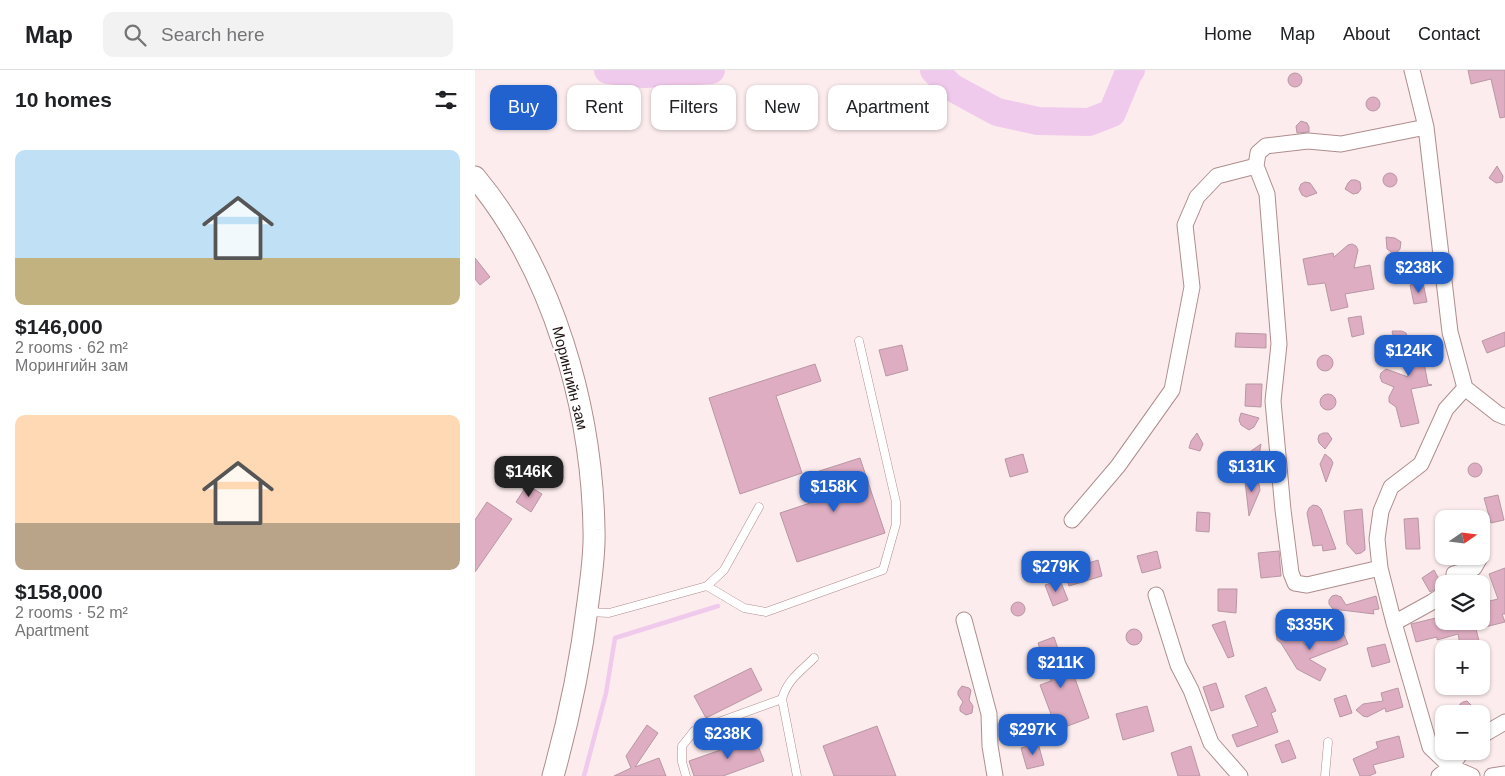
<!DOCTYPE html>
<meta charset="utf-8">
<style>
:root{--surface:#fff;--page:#f2f2f2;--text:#202124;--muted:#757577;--line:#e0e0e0;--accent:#2162ce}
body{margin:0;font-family:Arial,sans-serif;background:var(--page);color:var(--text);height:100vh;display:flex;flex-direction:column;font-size:19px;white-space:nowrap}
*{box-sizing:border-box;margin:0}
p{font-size:16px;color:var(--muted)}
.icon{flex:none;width:28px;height:28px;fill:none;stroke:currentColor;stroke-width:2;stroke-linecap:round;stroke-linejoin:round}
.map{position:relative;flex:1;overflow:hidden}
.drawer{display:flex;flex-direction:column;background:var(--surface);width:475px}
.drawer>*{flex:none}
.hud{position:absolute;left:15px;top:15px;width:475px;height:45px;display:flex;gap:10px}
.needle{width:32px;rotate:76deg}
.buttons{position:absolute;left:960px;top:440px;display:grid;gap:10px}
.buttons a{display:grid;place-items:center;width:55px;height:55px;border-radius:10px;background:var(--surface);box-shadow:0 1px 4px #0004;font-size:25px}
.price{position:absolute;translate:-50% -42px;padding:0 11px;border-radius:10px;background:var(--accent);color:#fff;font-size:16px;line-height:32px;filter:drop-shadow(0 1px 2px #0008)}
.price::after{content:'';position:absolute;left:50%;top:30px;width:15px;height:11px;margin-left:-8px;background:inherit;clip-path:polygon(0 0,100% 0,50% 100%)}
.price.current{background:#222;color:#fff}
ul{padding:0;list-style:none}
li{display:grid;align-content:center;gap:10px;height:265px;padding:0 15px}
li span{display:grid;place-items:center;height:155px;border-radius:10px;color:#555}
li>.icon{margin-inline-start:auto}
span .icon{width:90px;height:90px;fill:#fffc;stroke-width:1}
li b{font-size:21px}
h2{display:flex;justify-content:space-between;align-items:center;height:60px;padding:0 15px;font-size:21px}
.chip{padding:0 18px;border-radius:10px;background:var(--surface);box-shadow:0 1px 4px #0004;font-size:18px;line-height:45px}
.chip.current{background:var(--accent);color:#fff}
header{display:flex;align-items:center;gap:30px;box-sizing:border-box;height:70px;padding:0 25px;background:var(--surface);border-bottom:1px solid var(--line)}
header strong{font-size:24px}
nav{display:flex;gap:28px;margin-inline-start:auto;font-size:18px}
.search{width:350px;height:45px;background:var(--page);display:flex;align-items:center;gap:12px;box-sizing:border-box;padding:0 18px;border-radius:10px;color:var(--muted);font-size:19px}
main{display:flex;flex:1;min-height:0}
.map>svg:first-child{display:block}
</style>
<header>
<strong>Map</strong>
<div class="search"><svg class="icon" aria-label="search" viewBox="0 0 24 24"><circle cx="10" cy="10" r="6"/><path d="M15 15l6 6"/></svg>Search here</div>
<nav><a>Home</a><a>Map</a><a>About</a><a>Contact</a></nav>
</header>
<main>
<section class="drawer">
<h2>10 homes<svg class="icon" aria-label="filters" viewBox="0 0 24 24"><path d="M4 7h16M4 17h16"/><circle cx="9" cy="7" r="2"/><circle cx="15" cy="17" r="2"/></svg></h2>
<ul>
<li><span style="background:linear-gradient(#bfe0f5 70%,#c2b280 0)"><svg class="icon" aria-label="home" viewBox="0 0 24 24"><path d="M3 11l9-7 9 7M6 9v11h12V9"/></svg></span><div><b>$146,000</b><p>2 rooms · 62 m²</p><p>Морингийн зам</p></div></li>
<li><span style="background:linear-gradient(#ffd9b3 70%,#b9a48a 0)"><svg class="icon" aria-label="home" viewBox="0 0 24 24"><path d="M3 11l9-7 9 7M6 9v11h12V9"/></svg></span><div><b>$158,000</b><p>2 rooms · 52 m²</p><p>Apartment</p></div></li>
</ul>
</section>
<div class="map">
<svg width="1030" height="706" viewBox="0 0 1030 706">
<rect width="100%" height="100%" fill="#fceced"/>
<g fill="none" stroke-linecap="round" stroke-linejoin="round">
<path stroke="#f0caec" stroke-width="4.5" d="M 109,706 L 131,623 L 140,568 L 243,536"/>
<path stroke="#f0caec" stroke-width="28" d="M 133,0 L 170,4 L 236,0
M 459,0 L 476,17 L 522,42 L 563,51 L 614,52 L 637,43 L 654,2 L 656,0"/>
</g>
<path fill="#deadc1" stroke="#b897a4" d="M 993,0 L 1030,0 L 1030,47 L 1025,48 L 1016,9 L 996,14 Z
M813 10a7 7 0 1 1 14 0a7 7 0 1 1-14 0Z
M891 34a7 7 0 1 1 14 0a7 7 0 1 1-14 0Z
M 826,51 L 832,53 L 834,57 L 834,62 L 822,63 L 821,56 Z
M 1022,96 L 1028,106 L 1027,112 L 1021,113 L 1014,108 Z
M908 110a7 7 0 1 1 14 0a7 7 0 1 1-14 0Z
M 876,110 L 881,110 L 885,112 L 886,119 L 883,123 L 878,124 L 870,119 L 873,113 Z
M 830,112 L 835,113 L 842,123 L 831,127 L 827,125 L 824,119 L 826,114 Z
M 911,167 L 920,168 L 926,172 L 925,179 L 920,185 L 912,179 Z
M 877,174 L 881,176 L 883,180 L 879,198 L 895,195 L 899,219 L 870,224 L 873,237 L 856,241 L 850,213 L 833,215 L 828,189 L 858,183 L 859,187 L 873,175 Z
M 0,188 L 15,207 L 5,215 L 0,209 Z
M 948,213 L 952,232 L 939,234 L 935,215 Z
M 886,246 L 889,264 L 877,267 L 873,248 Z
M 917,261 L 927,261 L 931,263 L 936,278 L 955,270 L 960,272 L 968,284 L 948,288 L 953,314 L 957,315 L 936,319 L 944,353 L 926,357 L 921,337 L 914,332 L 914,327 L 919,317 L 907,312 L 905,307 L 906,303 L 911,299 L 933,307 L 929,281 L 932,280 L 920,273 Z
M 1030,262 L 1030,276 L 1012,283 L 1007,271 Z
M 761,263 L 791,264 L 791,278 L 760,277 Z
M 427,275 L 433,300 L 411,306 L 404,280 Z
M842 293a8 8 0 1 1 16 0a8 8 0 1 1-16 0Z
M 340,294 L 346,311 L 301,326 L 327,403 L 265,424 L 234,328 Z
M 771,314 L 787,314 L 786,337 L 770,336 Z
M845 332a8 8 0 1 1 16 0a8 8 0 1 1-16 0Z
M 766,343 L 784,348 L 779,357 L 774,360 L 766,355 L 764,350 Z
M 722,363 L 728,374 L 725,381 L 714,378 L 716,371 Z
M 848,363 L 853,363 L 857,369 L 850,379 L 844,373 L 843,369 L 844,365 Z
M 786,374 L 783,391 L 776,394 L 769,386 Z
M 548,384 L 553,402 L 535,407 L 530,389 Z
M 850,384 L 856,389 L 858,393 L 851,412 L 845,394 Z
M 385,388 L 410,463 L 322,492 L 305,443 L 344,430 L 335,404 Z
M993 400a7 7 0 1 1 14 0a7 7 0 1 1-14 0Z
M 777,408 L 784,414 L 785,420 L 774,446 L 770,411 Z
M 52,415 L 67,424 L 56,442 L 41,432 Z
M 1023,425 L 1029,450 L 1016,453 L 1009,428 Z
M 12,432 L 37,449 L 0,502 L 0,450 Z
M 838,435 L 843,436 L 846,439 L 861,479 L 848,481 L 847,475 L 838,476 L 832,443 L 834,438 Z
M 887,439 L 890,477 L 890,480 L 886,483 L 881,484 L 872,474 L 869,441 Z
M 722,442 L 735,443 L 734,462 L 721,461 Z
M 943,448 L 945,479 L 931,479 L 929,449 Z
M 682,481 L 686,498 L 667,503 L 662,486 Z
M 804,481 L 806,506 L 786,508 L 783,483 Z
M 623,490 L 627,506 L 594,516 L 589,501 Z
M 1030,498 L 1030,544 L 1027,544 L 1030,552 L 1006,558 L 1006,533 L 1023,529 L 1014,504 Z
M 959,500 L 967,515 L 955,522 L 947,508 Z
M 585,510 L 593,530 L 578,536 L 570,515 Z
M 743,519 L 762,519 L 761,543 L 743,541 Z
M 861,525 L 866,527 L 871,535 L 901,526 L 904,539 L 898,540 L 899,544 L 858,539 L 854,534 L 854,530 L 857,526 Z
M536 539a7 7 0 1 1 14 0a7 7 0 1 1-14 0Z
M 969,546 L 969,551 L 999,551 L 1006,579 L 986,579 L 983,564 L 962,570 L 962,567 L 941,572 L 936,554 Z
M 750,551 L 759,586 L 753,588 L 737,555 Z
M 808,558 L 813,559 L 822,570 L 826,568 L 830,575 L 867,560 L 873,574 L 834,589 L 851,599 L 845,611 L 822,599 L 806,573 L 802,570 L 801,562 L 803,560 Z
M651 567a8 8 0 1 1 16 0a8 8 0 1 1-16 0Z
M 579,567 L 592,605 L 598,603 L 614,648 L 582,660 L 565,615 L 576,611 L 563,573 Z
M 910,574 L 915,592 L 897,597 L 892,578 Z
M 276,598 L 287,620 L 231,648 L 219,626 Z
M 741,613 L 749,637 L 736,641 L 728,617 Z
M 487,616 L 494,618 L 496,620 L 494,630 L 498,636 L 497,643 L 491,645 L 485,641 L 485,637 L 488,632 L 483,625 L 483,621 Z
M 791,617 L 801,641 L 796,643 L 803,662 L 762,677 L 757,665 L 783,656 L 770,626 Z
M 923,618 L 928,637 L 911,642 L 910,638 L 892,647 L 888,646 L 881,640 L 888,634 L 908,631 L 906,623 Z
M 871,625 L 877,643 L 865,647 L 859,629 Z
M 992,631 L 997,636 L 997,640 L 995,644 L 986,644 L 984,638 L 985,634 L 988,632 Z
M 672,636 L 679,661 L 648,670 L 641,644 Z
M 172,655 L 183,663 L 160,697 L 184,688 L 191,706 L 139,706 L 156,698 L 151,686 Z
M 402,656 L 421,706 L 359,706 L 348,676 Z
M 924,666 L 929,687 L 898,695 L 901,703 L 894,706 L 885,706 L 878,689 L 903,678 L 901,672 Z
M 280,668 L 289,691 L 248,706 L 219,706 L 214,691 Z
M 814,670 L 821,688 L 807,693 L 800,675 Z
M 563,673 L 569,695 L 552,699 L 546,678 Z
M 716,676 L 725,706 L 703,706 L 696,683 Z"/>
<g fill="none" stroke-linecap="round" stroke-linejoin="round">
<defs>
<path id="lane" d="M 232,516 L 269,538 L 291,542 L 408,500 L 421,454 L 421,432 L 384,271
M 114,542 L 134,543 L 232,516 L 249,500 L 284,437
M 211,706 L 207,692 L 207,676 L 219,661 L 307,629
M 322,706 L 307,629 C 312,610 326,601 339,588
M 850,706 L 853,672"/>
<path id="street" d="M 937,0 L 951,57 L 975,262 L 990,318 L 971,339 L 946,394 L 916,417 L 906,441 L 902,469 L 905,498 L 919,553 L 955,677 L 976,697 L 997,706
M 990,318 L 1023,344 L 1030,347
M 597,450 L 643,396 L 697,320 L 717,217 L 710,155 L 722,127 L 742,106 L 781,96
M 905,498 L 832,515 L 820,513 L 816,503 L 808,440 L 798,331 L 804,274 L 792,124 L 781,96 L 783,83 L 791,76 L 833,71 L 866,74 L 951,57
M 978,514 L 979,504 L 999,498 L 1006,486
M 681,525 L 703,595 L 716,620 L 736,673 L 765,706
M 489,550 L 514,644 L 515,676 L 520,706
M 919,553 L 957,532 L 969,524
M 1006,666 L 1030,652
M 964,706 L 976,697 L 987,681
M 1017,706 L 1030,704"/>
<path id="secondary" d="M 0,107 C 79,202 117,339 119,460 C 120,484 116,508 113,532 C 106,590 94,649 78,706"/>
</defs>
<use href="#lane" stroke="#af8d8e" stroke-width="9"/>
<use href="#street" stroke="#af8d8e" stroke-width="17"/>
<use href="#secondary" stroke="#af8d8e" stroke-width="23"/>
<use href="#lane" stroke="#fff" stroke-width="8"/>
<use href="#street" stroke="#fff" stroke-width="15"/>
<use href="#secondary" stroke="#fff" stroke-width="21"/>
</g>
<g text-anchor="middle" stroke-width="4" stroke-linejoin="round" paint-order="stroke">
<g font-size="15" fill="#1f1213" stroke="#fefefe">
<text transform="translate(95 308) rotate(76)" y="5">Морингийн зам</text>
</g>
</g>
</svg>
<div class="buttons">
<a><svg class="needle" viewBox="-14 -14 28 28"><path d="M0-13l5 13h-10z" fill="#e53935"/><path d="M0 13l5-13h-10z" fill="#757577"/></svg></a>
<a><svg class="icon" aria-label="layers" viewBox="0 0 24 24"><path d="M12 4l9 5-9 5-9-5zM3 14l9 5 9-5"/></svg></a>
<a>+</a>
<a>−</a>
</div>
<b class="price" style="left:944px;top:224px">$238K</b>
<b class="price" style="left:934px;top:307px">$124K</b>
<b class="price" style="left:777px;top:423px">$131K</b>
<b class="price current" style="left:54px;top:428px">$146K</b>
<b class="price" style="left:359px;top:443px">$158K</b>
<b class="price" style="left:581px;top:523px">$279K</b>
<b class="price" style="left:835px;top:581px">$335K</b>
<b class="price" style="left:586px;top:619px">$211K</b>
<b class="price" style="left:558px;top:686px">$297K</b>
<b class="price" style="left:253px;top:690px">$238K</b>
<div class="hud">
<a class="chip current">Buy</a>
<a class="chip">Rent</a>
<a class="chip">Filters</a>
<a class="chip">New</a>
<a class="chip">Apartment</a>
</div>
</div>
</main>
